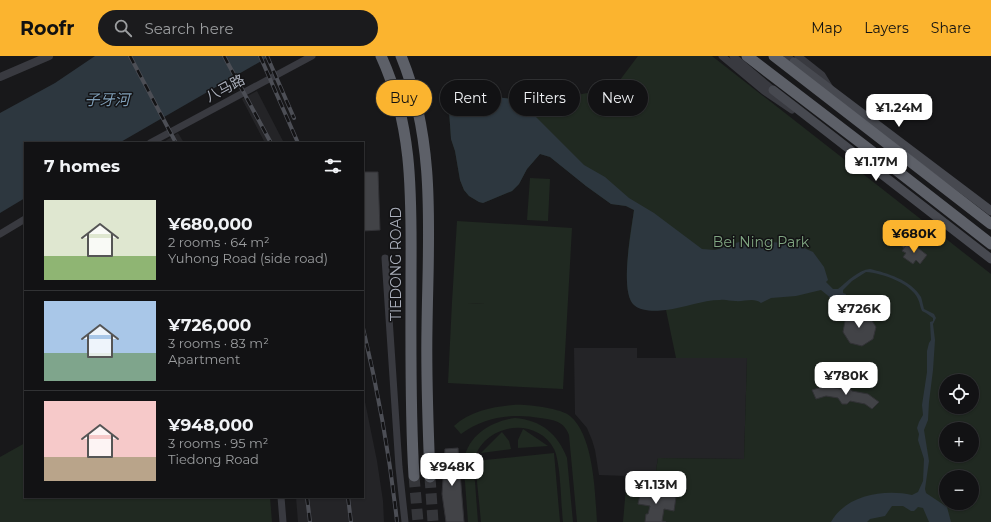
<!DOCTYPE html>
<meta charset="utf-8">
<style>
:root{--surface:#121214;--page:#1b1b1d;--text:#f1f3f6;--muted:#9c9ea0;--line:#313234;--accent:#fbb42f}
body{margin:0;font-family:Montserrat,"Noto Sans SC",sans-serif;background:var(--page);color:var(--text);height:100vh;display:flex;flex-direction:column;font-size:15px;white-space:nowrap}
*{box-sizing:border-box;margin:0}
p{font-size:13px;color:var(--muted)}
.icon{flex:none;width:22px;height:22px;fill:none;stroke:currentColor;stroke-width:2;stroke-linecap:round;stroke-linejoin:round}
.map{position:relative;flex:1;overflow:hidden}
.panel{position:absolute;left:24px;top:86px;width:340px;height:356px;display:flex;flex-direction:column;background:var(--surface);border-radius:0px;box-shadow:0 1px 3px #0004,0 0 0 1px var(--line)}
.panel>*{flex:none}
.banner{position:absolute;left:376px;top:24px;width:380px;height:36px;display:flex;gap:8px}
.fabs{position:absolute;left:939px;top:318px;display:grid;gap:8px}
.fabs a{display:grid;place-items:center;width:40px;height:40px;border-radius:50%;background:var(--surface);box-shadow:0 1px 3px #0004,0 0 0 1px var(--line);font-size:20px}
.price{position:absolute;translate:-50% -34px;padding:0 9px;border-radius:8px;background:#fff;color:#222;font-size:13px;line-height:26px;filter:drop-shadow(0 1px 2px #0008)}
.price::after{content:'';position:absolute;left:50%;top:24px;width:12px;height:9px;margin-left:-6px;background:inherit;clip-path:polygon(0 0,100% 0,50% 100%)}
.price.selected{background:var(--accent);color:#111}
ul{padding:0;list-style:none}
li{display:flex;align-items:center;gap:12px;height:100px;padding:0 20px}
li+li{border-top:1px solid var(--line)}
li span{display:grid;place-items:center;flex:none;width:112px;height:80px;border-radius:0px;color:#555}
li>.icon{margin-inline-start:auto}
span .icon{width:48px;height:48px;fill:#fffc;stroke-width:1}
li b{font-size:17px}
h2{display:flex;justify-content:space-between;align-items:center;height:48px;padding:0 20px;font-size:17px}
.chip{padding:0 14px;border-radius:18px;background:var(--surface);box-shadow:0 1px 3px #0004,0 0 0 1px var(--line);font-size:14px;line-height:36px}
.chip.selected{background:var(--accent);color:#111}
header{display:flex;align-items:center;gap:24px;box-sizing:border-box;height:56px;padding:0 20px;background:var(--accent);color:#111}
header strong{font-size:19px}
nav{display:flex;gap:22px;margin-inline-start:auto;font-size:14px}
.search{width:280px;height:36px;background:var(--page);display:flex;align-items:center;gap:10px;box-sizing:border-box;padding:0 14px;border-radius:22px;color:var(--muted);font-size:15px}
.map>svg:first-child{display:block}
</style>
<header>
<strong>Roofr</strong>
<div class="search"><svg class="icon" aria-label="search" viewBox="0 0 24 24"><circle cx="10" cy="10" r="6"/><path d="M15 15l6 6"/></svg>Search here</div>
<nav><a>Map</a><a>Layers</a><a>Share</a></nav>
</header>
<div class="map">
<svg width="991" height="466" viewBox="0 0 991 466">
<rect width="100%" height="100%" fill="#18181a"/>
<path fill="#242427" d="M 257,35 L 284,87 L 265,87 L 242,43 Z
M 178,77 L 184,87 L 162,87 Z
M 574,292 L 637,292 L 637,302 L 747,302 L 744,403 L 658,402 L 655,421 L 599,419 L 595,394 L 592,384 L 587,372 L 575,358 Z
M 363,336 L 377,405 L 383,445 L 384,466 L 298,466 L 296,441 L 363,441 Z"/>
<path fill="#202921" fill-rule="evenodd" d="M 638,0 L 712,0 L 991,218 L 991,466 L 623,466 L 627,420 L 655,421 L 658,402 L 744,403 L 747,302 L 676,302 L 666,254 C 657,254 641,256 633,248 C 620,234 631,173 634,154 L 626,150 L 611,148 L 586,130 L 550,101 L 540,98 L 527,113 L 519,128 L 512,135 L 483,147 L 479,146 L 469,140 L 464,134 L 460,124 L 455,95 L 451,83 L 448,40 L 451,35 L 458,32 L 474,35 L 480,39 L 511,43 L 521,46 L 534,47 L 614,32 ZM 946,325 L 972,325 L 972,351 L 946,351 ZM 946,373 L 972,373 L 972,399 L 946,399 ZM 946,421 L 972,421 L 972,447 L 946,447 Z
M 530,122 L 550,123 L 548,165 L 527,164 Z
M 457,165 L 572,172 L 563,333 L 448,327 L 452,246 L 484,248 L 452,246 Z
M 513,349 C 527,348 560,352 570,360 C 594,380 595,437 597,466 L 577,466 L 569,379 C 564,365 554,364 540,362 C 513,357 484,361 461,378 L 454,370 C 470,355 493,351 513,349 Z
M 515,362 C 541,364 558,378 567,402 L 573,466 L 563,466 C 561,449 561,407 554,393 C 536,359 482,368 474,405 C 472,412 474,420 475,426 C 476,440 477,453 478,466 L 468,466 C 467,453 466,439 465,426 C 464,419 462,411 464,404 C 468,379 492,365 515,362 Z
M 523,373 L 548,390 L 518,392 L 518,384 Z
M 502,376 L 509,385 L 511,393 L 481,397 Z
M 25,387 L 25,441 L 270,441 L 272,466 L 0,466 L 0,401 Z
M 554,397 L 560,466 L 481,466 L 475,405 Z"/>
<path fill="#2d373f" d="M 95,0 L 270,0 L 119,87 L 25,87 L 25,142 L 0,157 L 0,57 L 55,27 Z
M 458,32 L 474,35 L 480,39 L 511,43 L 521,46 L 584,109 L 605,121 L 629,142 L 654,157 L 702,193 L 715,194 L 745,184 L 795,188 L 813,196 L 824,211 L 828,224 L 826,226 L 833,233 L 838,233 C 847,226 858,214 870,213 C 887,217 911,224 921,241 C 922,244 923,249 924,253 L 934,258 L 936,262 L 933,268 L 935,284 L 933,314 L 929,346 L 928,364 L 924,374 L 929,405 L 925,433 L 926,437 L 947,451 L 951,466 L 929,466 L 923,452 L 918,451 L 914,455 L 911,455 L 903,450 L 892,450 L 885,460 L 870,463 L 867,466 L 831,466 C 846,439 884,433 912,439 L 918,436 L 923,425 L 924,403 L 918,384 L 919,378 L 917,372 L 919,366 L 923,359 L 922,349 L 927,316 L 927,295 L 929,287 L 931,284 L 930,266 L 933,265 L 933,262 L 926,257 L 922,255 C 920,251 920,247 918,243 C 911,227 882,217 866,216 L 852,225 L 843,234 L 843,237 L 846,238 L 845,242 L 838,249 L 829,246 L 832,243 L 821,234 L 796,240 L 771,242 L 761,247 C 754,241 744,246 735,245 C 730,245 725,243 720,244 C 702,244 684,252 666,254 C 657,255 641,256 634,249 C 619,235 632,173 634,154 L 626,150 L 611,148 L 586,130 L 550,101 L 540,98 L 527,113 L 519,128 L 512,135 L 483,147 L 479,146 L 469,140 L 464,134 L 460,124 L 455,95 L 451,83 L 448,40 L 451,35 Z"/>
<path fill="#424347" stroke="#323236" d="M 363,116 L 378,116 L 380,174 L 363,175 Z
M 894,179 L 907,188 L 904,192 L 891,182 Z
M 909,185 L 927,199 L 920,208 L 916,204 L 913,208 L 903,201 L 906,197 L 902,195 Z
M 855,257 L 869,260 L 876,271 L 873,283 L 862,290 L 850,287 L 843,276 L 845,265 Z
M 844,329 L 849,330 L 852,335 L 868,338 L 879,346 L 872,353 L 865,348 L 850,345 L 847,348 L 842,348 L 838,342 L 826,340 L 816,343 L 812,334 L 826,330 L 840,333 Z
M 458,392 L 464,466 L 446,466 L 442,438 L 445,393 Z
M 641,434 L 676,441 L 674,455 L 664,453 L 662,465 L 666,466 L 645,466 L 646,458 L 648,458 L 650,450 L 638,448 Z"/>
<g fill="none" stroke-linecap="round" stroke-linejoin="round">
<path stroke="#35363a" stroke-width="11" stroke-dasharray="11 5.5" stroke-linecap="butt" d="M 414,420 L 418,466
M 430,421 L 433,466"/>
<path stroke="#393a40" stroke-width="7" d="M 722,0 L 764,35 L 792,54
M 733,0 L 773,34
M 787,0 L 794,6
M 798,0 L 822,19 L 830,32
M 150,87 L 312,0
M 0,178 L 25,163
M 385,202 L 399,411 L 405,466
M 281,441 L 283,466"/>
<path stroke="#393a40" stroke-width="8" d="M 0,21 L 49,0"/>
<path stroke="#474950" stroke-width="9" d="M 794,6 L 991,155
M 773,34 L 991,203"/>
<path stroke="#5d6068" stroke-width="11" d="M 381,0 C 415,74 411,147 411,226 C 411,291 410,356 414,420
M 401,0 C 437,87 428,181 427,272 C 426,322 428,371 430,421
M 747,0 L 891,110 L 991,188
M 774,0 L 991,168"/>
<defs>
<path id="rail" d="M 130,0 L 176,87
M 224,0 L 271,87
M 260,0 L 298,87
M 267,0 L 294,62
M 363,272 C 378,335 390,401 397,466
M 307,441 L 310,466
M 348,441 L 351,466"/>
</defs>
<use href="#rail" stroke="#4c4e55" stroke-width="4"/>
<use href="#rail" stroke="#131315" stroke-width="2.5" stroke-dasharray="8" stroke-linecap="butt"/>
</g>
<g text-anchor="middle" stroke-width="3" stroke-linejoin="round" paint-order="stroke">
<g font-size="14" fill="#aaafbb" stroke="#131315">
<text transform="translate(225 32) rotate(-28)" y="5">八马路</text>
<text transform="translate(396 208) rotate(-90)" y="5">TIEDONG ROAD</text>
</g>
<g font-size="14" fill="#80a682" stroke="#131315">
<text x="761" y="191">Bei Ning Park</text>
</g>
<g font-size="15" font-style="italic" fill="#7f9eb7" stroke="#131315">
<text x="107" y="49">子牙河</text>
</g>
</g>
</svg>
<div class="fabs">
<a><svg class="icon" aria-label="locate" viewBox="0 0 24 24"><circle cx="12" cy="12" r="6"/><path d="M12 2v4M12 18v4M2 12h4M18 12h4"/></svg></a>
<a>+</a>
<a>−</a>
</div>
<b class="price" style="left:899px;top:72px">¥1.24M</b>
<b class="price" style="left:876px;top:126px">¥1.17M</b>
<b class="price selected" style="left:914px;top:198px">¥680K</b>
<b class="price" style="left:859px;top:273px">¥726K</b>
<b class="price" style="left:846px;top:340px">¥780K</b>
<b class="price" style="left:452px;top:431px">¥948K</b>
<b class="price" style="left:656px;top:449px">¥1.13M</b>
<div class="banner">
<a class="chip selected">Buy</a>
<a class="chip">Rent</a>
<a class="chip">Filters</a>
<a class="chip">New</a>
</div>
<section class="panel">
<h2>7 homes<svg class="icon" aria-label="filters" viewBox="0 0 24 24"><path d="M4 7h16M4 17h16"/><circle cx="9" cy="7" r="2"/><circle cx="15" cy="17" r="2"/></svg></h2>
<ul>
<li><span style="background:linear-gradient(#dfe7d0 70%,#8fb573 0)"><svg class="icon" aria-label="home" viewBox="0 0 24 24"><path d="M3 11l9-7 9 7M6 9v11h12V9"/></svg></span><div><b>¥680,000</b><p>2 rooms · 64 m²</p><p>Yuhong Road (side road)</p></div></li>
<li><span style="background:linear-gradient(#a9c7e8 65%,#7fa58c 0)"><svg class="icon" aria-label="home" viewBox="0 0 24 24"><path d="M3 11l9-7 9 7M6 9v11h12V9"/></svg></span><div><b>¥726,000</b><p>3 rooms · 83 m²</p><p>Apartment</p></div></li>
<li><span style="background:linear-gradient(#f6c9c9 70%,#b9a48a 0)"><svg class="icon" aria-label="home" viewBox="0 0 24 24"><path d="M3 11l9-7 9 7M6 9v11h12V9"/></svg></span><div><b>¥948,000</b><p>3 rooms · 95 m²</p><p>Tiedong Road</p></div></li>
</ul>
</section>
</div>
